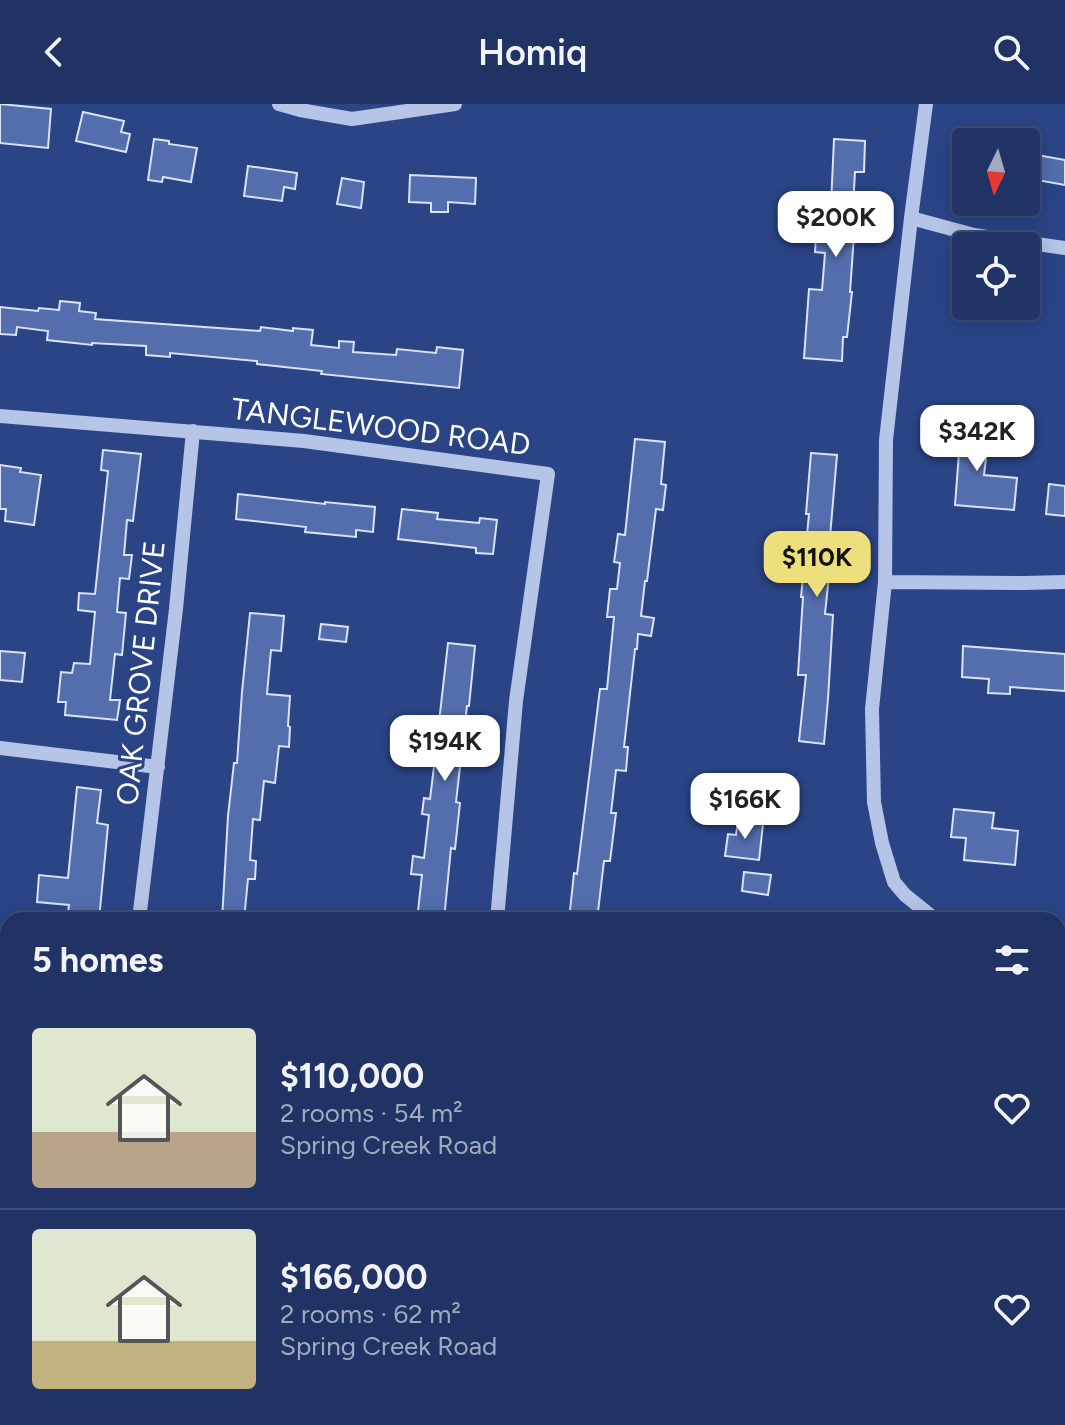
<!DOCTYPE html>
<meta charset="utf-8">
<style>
:root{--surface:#203364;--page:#2d3f6d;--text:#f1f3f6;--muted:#a2aabf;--line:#3d4e78;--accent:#eedf7d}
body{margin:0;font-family:Figtree,sans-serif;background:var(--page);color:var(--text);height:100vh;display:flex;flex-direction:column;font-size:30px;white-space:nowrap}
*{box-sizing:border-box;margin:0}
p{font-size:26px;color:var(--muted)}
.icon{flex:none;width:44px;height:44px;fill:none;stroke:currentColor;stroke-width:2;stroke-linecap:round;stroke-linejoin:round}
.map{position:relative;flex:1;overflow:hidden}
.side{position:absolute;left:0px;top:808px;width:1066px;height:514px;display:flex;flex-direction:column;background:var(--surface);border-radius:24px 24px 0 0;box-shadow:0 4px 20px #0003,0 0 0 2px var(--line)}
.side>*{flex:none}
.needle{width:52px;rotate:185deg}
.controls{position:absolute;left:952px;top:24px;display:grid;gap:16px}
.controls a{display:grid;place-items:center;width:88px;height:88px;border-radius:8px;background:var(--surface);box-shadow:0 4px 20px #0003,0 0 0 2px var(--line);font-size:40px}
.price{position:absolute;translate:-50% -68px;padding:0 18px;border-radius:16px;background:#fff;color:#222;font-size:26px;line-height:52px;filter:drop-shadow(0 2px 4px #0008)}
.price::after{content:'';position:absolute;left:50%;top:48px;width:24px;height:18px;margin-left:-12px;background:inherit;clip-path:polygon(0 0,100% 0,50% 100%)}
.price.current{background:var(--accent);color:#111}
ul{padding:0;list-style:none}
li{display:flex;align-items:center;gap:24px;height:200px;padding:0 32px}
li+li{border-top:2px solid var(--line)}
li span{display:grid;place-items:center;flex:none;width:224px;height:160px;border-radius:8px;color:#555}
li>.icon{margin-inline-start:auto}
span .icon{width:96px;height:96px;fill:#fffc;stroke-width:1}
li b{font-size:34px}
h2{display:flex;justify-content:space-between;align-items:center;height:96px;padding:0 32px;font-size:34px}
header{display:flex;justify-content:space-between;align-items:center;height:104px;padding:0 32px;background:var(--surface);font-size:36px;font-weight:600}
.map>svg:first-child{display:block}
</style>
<header><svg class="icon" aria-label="back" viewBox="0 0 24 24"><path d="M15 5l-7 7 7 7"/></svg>Homiq<svg class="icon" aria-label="search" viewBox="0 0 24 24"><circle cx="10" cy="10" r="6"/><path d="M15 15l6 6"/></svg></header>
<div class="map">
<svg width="1065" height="1321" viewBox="0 0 1065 1321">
<rect width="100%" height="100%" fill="#2a4486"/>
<path fill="#536dad" stroke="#d9e2f6" stroke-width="2" d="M 0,0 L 51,5 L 48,44 L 0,39 Z
M 83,8 L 124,17 L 121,28 L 130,30 L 126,48 L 76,37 Z
M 154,35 L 169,37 L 169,40 L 197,44 L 191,78 L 163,73 L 162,78 L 148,76 Z
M 834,35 L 865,37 L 864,68 L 855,68 L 853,102 L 856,102 L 850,188 L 852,188 L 847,233 L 843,233 L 842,257 L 804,254 L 809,185 L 822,186 L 825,149 L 815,148 L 816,130 L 826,131 L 828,100 L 831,101 Z
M 1026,49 L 1065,56 L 1065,81 L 1026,74 Z
M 248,62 L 297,69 L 295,85 L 284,83 L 282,97 L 244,92 Z
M 410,71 L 476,74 L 475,100 L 448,98 L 448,108 L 431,108 L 431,99 L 409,98 Z
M 342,74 L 364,78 L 361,104 L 337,100 Z
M 60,197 L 80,199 L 79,207 L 96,209 L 95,215 L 260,227 L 261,223 L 293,227 L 293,224 L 313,226 L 311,241 L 339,244 L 339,237 L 354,238 L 353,248 L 396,251 L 397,245 L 436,249 L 437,243 L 463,246 L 459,284 L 321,270 L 322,267 L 257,260 L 257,257 L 170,249 L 170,253 L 146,251 L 146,242 L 92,239 L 92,241 L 47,236 L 48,227 L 17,223 L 16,231 L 0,230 L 0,203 L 38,207 L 39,204 L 59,206 Z
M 945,321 L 979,324 L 977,345 L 987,346 L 984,371 L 1017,374 L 1014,406 L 955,401 L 959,349 L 943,347 Z
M 635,335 L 665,338 L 661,380 L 666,381 L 663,406 L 656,405 L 647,477 L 645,477 L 641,512 L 654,514 L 651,532 L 638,530 L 637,545 L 635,545 L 624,643 L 628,643 L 626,667 L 616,666 L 611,709 L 616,709 L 610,757 L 604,757 L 597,816 L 569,816 L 574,769 L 577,770 L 585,706 L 600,585 L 607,585 L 614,513 L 607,513 L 610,485 L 617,485 L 620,459 L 614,458 L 618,430 L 625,431 Z
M 103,346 L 141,350 L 133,417 L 127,416 L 124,451 L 132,451 L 129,475 L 120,474 L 117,508 L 126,509 L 122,551 L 115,550 L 110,596 L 120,596 L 117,616 L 65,611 L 66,598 L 58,598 L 61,568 L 72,569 L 74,559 L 90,560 L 95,508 L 78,506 L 79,489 L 95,490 L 108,367 L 101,366 Z
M 811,349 L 837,351 L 830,433 L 833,433 L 825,510 L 833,511 L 828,595 L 824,640 L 799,637 L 806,571 L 798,571 L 803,493 L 801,493 L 809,410 L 806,410 Z
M 0,361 L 21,364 L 20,368 L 41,371 L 34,421 L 5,417 L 6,405 L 0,405 Z
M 1049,380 L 1065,382 L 1065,412 L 1046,410 Z
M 238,390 L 325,400 L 325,398 L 375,403 L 373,428 L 356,426 L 356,433 L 305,428 L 306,423 L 236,415 Z
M 402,405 L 438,409 L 437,415 L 479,419 L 480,414 L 497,416 L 493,450 L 476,449 L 476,444 L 398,435 Z
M 250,509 L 284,512 L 281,547 L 271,546 L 267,590 L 290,592 L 288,622 L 290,623 L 289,643 L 279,642 L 275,679 L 264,677 L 260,716 L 253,715 L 250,756 L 256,757 L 255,775 L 248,775 L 244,816 L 222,816 L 228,712 L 234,659 L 237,659 L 242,588 Z
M 321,520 L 348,523 L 346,538 L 319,535 Z
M 448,539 L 475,542 L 469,602 L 467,602 L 456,698 L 460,699 L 455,745 L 451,744 L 444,816 L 417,816 L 422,771 L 411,770 L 413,752 L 424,754 L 429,711 L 422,710 L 424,694 L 430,695 L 436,646 L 424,644 L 426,626 L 438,627 Z
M 963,542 L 1065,550 L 1065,587 L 1010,583 L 1010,590 L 988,589 L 989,575 L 962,573 Z
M 0,547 L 25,549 L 22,578 L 0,576 Z
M 77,683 L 101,686 L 97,719 L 108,721 L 99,816 L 67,816 L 69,801 L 37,798 L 39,771 L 68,774 Z
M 954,705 L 994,709 L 992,724 L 1018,727 L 1015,761 L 964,756 L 966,734 L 951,733 Z
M 738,717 L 763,720 L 759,756 L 725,752 L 728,730 L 736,731 Z
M 744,768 L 771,771 L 768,791 L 742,787 Z"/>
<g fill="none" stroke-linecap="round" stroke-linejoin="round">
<path stroke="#b6c4e7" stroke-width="14" d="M 279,0 L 300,6 L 352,15 L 455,0
M 926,0 L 911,114 L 886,336 L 885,478 L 872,605 L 874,698 L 882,739 L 894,778 L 905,791 L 936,816
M 911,114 L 974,131 L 1065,144
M 0,312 L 304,337 L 548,370 L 516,597 L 497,816
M 885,478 L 1024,479 L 1065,478
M 0,644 L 158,663
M 139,816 L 176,505 L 193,327
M 1058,842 L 1065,843
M 0,1020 L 8,1021
M 1058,1141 L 1065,1142
M 21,1321 L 22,1314
M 749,1321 L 750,1314"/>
</g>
<g text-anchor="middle" stroke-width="6" stroke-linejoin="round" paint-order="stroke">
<g font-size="30" fill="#fff" stroke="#2a4486">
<text transform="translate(381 323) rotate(7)" y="10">TANGLEWOOD ROAD</text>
<text transform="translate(141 569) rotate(-84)" y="10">OAK GROVE DRIVE</text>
</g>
</g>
</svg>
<div class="controls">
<a><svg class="needle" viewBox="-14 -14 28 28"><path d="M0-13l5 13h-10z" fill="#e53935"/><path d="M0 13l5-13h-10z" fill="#a2aabf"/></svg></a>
<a><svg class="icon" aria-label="locate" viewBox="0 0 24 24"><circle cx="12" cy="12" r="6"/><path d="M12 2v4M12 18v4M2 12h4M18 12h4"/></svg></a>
</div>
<b class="price" style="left:836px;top:155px">$200K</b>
<b class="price" style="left:977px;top:369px">$342K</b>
<b class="price current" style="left:817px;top:495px">$110K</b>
<b class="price" style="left:445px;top:679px">$194K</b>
<b class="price" style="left:745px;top:737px">$166K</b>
<section class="side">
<h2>5 homes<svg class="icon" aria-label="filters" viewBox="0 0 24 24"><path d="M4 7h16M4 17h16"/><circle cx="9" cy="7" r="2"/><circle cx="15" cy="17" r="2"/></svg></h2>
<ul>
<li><span style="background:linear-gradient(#dfe7d0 65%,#b9a48a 0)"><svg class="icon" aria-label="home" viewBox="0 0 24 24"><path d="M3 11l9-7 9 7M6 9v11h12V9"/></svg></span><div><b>$110,000</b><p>2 rooms · 54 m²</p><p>Spring Creek Road</p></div><svg class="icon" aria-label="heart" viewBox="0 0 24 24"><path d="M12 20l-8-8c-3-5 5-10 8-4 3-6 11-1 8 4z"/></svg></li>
<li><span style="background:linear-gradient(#dfe7d0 70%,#c2b280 0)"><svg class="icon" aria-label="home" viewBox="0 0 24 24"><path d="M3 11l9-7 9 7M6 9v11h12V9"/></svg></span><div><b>$166,000</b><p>2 rooms · 62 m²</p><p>Spring Creek Road</p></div><svg class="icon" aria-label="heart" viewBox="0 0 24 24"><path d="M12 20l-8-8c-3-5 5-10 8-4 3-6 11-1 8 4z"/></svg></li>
</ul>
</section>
</div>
